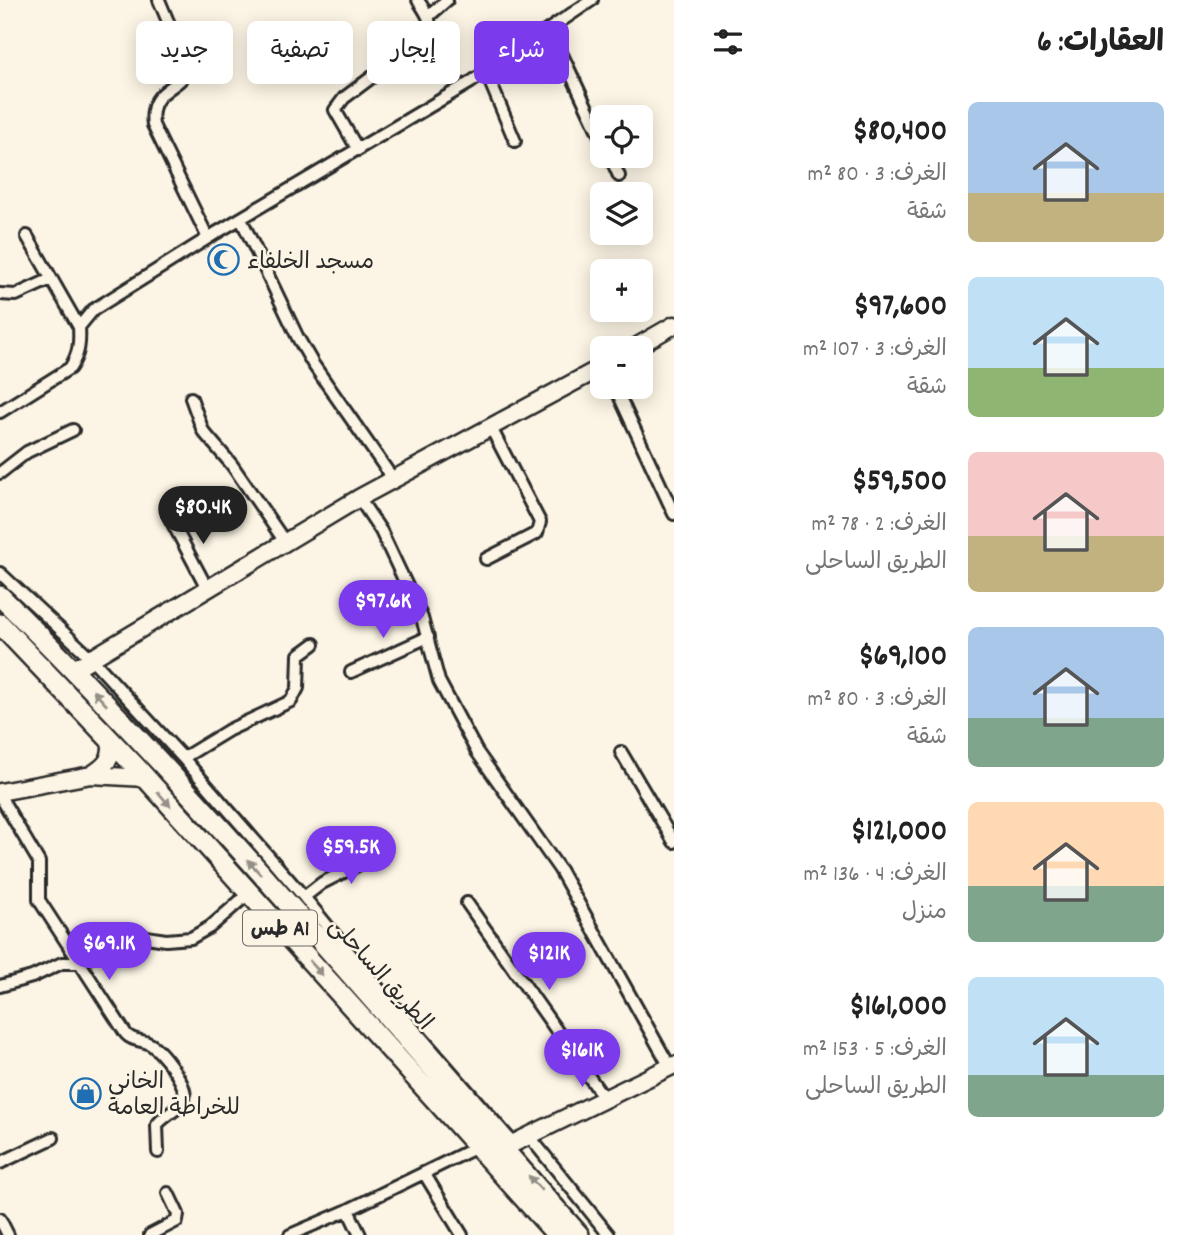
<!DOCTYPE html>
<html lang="ar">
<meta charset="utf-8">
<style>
:root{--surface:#fff;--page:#f2f2f2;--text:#222;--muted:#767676;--accent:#7c3aed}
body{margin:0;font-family:Dekko,"Playpen Sans Arabic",sans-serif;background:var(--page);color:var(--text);direction:rtl;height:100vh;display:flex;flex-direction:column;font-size:26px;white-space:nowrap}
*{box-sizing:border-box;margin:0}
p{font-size:23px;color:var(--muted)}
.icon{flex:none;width:38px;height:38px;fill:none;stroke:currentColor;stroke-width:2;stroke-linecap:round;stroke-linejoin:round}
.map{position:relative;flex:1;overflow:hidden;direction:ltr}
.panel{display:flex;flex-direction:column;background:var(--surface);width:525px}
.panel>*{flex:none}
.banner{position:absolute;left:21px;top:21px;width:548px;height:63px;direction:rtl;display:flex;gap:14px}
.fabs{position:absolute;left:590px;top:105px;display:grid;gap:14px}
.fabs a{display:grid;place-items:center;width:63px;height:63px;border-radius:10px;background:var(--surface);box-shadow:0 4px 18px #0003;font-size:35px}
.price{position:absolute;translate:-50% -60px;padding:0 16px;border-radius:24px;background:var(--accent);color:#fff;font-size:23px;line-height:46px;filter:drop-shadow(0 2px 4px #0008)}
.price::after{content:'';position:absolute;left:50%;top:42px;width:21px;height:16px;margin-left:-10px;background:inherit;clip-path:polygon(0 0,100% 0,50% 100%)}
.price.active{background:#222;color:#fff}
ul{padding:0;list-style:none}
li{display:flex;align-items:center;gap:21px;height:175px;padding:0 35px}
li span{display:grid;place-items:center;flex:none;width:196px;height:140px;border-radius:10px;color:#555}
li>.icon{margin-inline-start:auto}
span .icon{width:84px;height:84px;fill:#fffc;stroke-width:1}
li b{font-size:30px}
h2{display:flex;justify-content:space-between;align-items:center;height:84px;padding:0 35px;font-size:30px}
.chip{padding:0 24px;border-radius:10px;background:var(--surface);box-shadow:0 4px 18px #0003;font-size:24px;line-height:63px}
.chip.active{background:var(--accent);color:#fff}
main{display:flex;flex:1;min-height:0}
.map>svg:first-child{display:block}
</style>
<main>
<section class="panel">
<h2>العقارات: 6<svg class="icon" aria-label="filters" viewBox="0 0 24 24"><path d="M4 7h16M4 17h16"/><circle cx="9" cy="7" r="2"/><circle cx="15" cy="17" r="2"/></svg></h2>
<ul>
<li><span style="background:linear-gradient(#a9c7e8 65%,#c2b280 0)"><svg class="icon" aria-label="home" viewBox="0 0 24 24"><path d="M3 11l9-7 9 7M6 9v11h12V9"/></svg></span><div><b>$80,400</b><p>الغرف: 3 · 80 m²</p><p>شقة</p></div></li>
<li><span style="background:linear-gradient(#bfe0f5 65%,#8fb573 0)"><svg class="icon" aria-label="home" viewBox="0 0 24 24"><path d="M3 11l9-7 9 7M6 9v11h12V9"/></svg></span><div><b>$97,600</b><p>الغرف: 3 · 107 m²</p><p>شقة</p></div></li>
<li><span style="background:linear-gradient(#f6c9c9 60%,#c2b280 0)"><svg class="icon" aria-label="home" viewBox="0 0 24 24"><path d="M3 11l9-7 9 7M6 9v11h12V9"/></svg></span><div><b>$59,500</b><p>الغرف: 2 · 78 m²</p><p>الطريق الساحلى</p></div></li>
<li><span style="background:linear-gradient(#a9c7e8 65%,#7fa58c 0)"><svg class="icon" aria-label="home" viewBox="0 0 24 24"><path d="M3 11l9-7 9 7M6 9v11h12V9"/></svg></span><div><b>$69,100</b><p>الغرف: 3 · 80 m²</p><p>شقة</p></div></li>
<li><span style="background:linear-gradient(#ffd9b3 60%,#7fa58c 0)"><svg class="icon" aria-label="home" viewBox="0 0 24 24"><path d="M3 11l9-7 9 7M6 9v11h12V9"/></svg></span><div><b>$121,000</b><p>الغرف: 4 · 136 m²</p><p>منزل</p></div></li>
<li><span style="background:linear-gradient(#bfe0f5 70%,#7fa58c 0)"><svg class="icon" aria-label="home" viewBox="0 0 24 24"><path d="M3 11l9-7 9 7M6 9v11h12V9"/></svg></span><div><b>$161,000</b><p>الغرف: 5 · 153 m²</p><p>الطريق الساحلى</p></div></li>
</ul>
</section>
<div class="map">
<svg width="674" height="1235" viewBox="0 0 674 1235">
<rect width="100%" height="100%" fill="#fcf5e5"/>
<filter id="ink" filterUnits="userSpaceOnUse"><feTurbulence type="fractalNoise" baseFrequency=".0143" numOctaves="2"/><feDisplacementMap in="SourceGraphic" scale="14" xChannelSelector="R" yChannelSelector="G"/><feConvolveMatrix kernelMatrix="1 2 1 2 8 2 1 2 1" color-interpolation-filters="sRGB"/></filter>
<g filter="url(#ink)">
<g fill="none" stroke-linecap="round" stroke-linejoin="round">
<defs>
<path id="street" d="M 159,0 L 187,67 C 185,90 147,86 153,125 L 208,238
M 429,16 L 447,0
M 550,29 L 602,140
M 486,72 L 515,141
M 358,150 L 335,110 L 344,98 L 427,36 C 434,21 426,13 418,0
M 610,156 L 619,176
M 241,219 L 298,338 L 313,364 L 393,479
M 0,294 L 16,295 L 51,279
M 79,327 L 93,310 L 216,233 L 471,82 L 592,0
M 615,387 L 674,514
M 191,398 L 203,431 L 232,465 L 285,542
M 0,412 L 70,368 C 79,354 80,344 79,327 L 27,236
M 0,473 L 27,452 L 73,430
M 359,498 L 381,531 L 422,618 L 439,681 L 477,752 L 560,870 L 670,1067
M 171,520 L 207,588
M 486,559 L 537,533 L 540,522 L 490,426
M 0,573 L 90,657 L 183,758 L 304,897 L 374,983 L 514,1144
M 351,672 L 428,637
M 621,752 L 674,842
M 183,758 L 229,730 L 291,701 L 298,688 L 299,655 L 314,644
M 0,796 L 39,862 L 39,900 L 126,1034 C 133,1042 142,1039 150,1044 C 161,1050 189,1086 184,1098 C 180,1110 164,1115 157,1125 L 158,1152
M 304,897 L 322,883 L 383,852
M 467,903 L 604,1098
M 0,986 L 32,977 L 62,963 L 79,963 L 133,935 L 166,940 L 191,938 L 210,927 L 248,894
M 529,1136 L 609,1235
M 0,1163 L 53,1138
M 424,1173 L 462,1235
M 348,1210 L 360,1235
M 0,1219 L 8,1235
M 150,1235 L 177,1221 L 178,1214 L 168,1193
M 290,1235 L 348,1210 L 479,1146"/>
<path id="secondary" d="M 634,348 L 674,325
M 74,669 L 359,498 L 602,367
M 91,775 C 107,765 112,759 111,741
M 0,792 L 91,775 L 146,778
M 504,1148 L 674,1065"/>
<path id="highway" d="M 0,596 C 204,798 388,1020 579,1235
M 0,624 L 136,767 L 557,1235"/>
</defs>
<use href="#street" stroke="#2b2b2b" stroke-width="16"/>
<use href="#secondary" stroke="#2b2b2b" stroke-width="21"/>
<use href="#highway" stroke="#2b2b2b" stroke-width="24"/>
<use href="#street" stroke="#fcf5e5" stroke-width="10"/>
<use href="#secondary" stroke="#fcf5e5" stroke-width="16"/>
<use href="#highway" stroke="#fcf5e5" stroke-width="19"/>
</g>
<defs><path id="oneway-solid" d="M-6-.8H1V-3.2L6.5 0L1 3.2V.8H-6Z" transform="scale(1.75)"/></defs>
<g fill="#949088">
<use href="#oneway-solid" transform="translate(100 698) rotate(-132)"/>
<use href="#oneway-solid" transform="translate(164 799) rotate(49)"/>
<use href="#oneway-solid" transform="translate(254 867) rotate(-132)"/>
<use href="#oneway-solid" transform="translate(316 968) rotate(48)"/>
<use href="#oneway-solid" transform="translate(535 1183) rotate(-131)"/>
</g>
</g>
<defs>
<symbol id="mosque-ring" viewBox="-11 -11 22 22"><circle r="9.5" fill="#fcf5e5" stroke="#1f6fb2" stroke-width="1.5"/><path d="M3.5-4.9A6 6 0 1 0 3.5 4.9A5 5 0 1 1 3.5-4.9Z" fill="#1f6fb2"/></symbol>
<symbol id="shop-ring" viewBox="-11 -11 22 22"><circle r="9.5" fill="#fcf5e5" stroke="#1f6fb2" stroke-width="1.5"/><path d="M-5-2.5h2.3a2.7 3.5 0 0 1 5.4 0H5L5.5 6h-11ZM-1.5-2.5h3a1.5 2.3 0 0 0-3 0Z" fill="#1f6fb2"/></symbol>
</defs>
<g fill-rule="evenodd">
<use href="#mosque-ring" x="206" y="242" width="35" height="35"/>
<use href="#shop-ring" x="68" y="1076" width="35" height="35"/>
</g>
<g text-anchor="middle" stroke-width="5" stroke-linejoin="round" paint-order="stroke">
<rect fill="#fcf5e5" stroke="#6a6863" stroke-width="2" x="243" y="910.5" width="74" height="35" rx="5"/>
<g font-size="21" font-weight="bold" fill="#2b2b2b">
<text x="280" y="935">طس A1</text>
</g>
<g font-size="23" fill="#2b2b2b" stroke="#fcf5e5" text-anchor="start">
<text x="247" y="268">مسجد الخلفاء</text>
<text x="108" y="1088">الخاني<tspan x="108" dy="26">للخراطة العامة</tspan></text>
</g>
<g font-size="23" fill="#2b2b2b" stroke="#fcf5e5">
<text transform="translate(382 973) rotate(48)" y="8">الطريق الساحلى</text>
</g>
</g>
</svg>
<div class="fabs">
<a><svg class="icon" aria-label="locate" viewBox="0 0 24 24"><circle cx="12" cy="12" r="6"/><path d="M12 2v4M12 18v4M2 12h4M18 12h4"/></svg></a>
<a><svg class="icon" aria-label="layers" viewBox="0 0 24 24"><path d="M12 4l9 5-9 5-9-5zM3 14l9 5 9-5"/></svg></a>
<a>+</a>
<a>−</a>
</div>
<b class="price active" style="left:203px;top:546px">$80.4K</b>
<b class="price" style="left:383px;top:640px">$97.6K</b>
<b class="price" style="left:351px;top:886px">$59.5K</b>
<b class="price" style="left:109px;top:982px">$69.1K</b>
<b class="price" style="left:549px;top:992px">$121K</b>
<b class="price" style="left:582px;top:1089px">$161K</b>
<div class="banner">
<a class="chip active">شراء</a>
<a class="chip">إيجار</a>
<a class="chip">تصفية</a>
<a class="chip">جديد</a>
</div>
</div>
</main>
